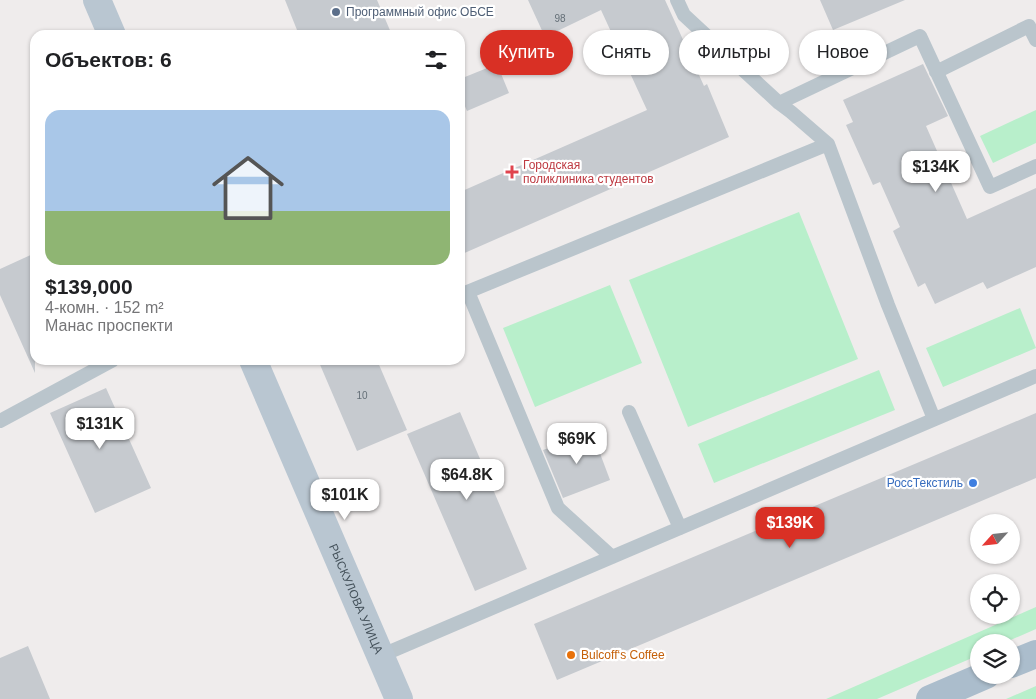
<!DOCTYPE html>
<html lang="ru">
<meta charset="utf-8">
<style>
:root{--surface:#fff;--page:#f6f6f6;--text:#202124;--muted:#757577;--accent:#d93025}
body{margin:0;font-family:Helvetica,sans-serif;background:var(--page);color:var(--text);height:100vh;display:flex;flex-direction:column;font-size:19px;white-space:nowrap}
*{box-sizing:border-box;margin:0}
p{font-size:16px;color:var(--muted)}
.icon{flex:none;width:28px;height:28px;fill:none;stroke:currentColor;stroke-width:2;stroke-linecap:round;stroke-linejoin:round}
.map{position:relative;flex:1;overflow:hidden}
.side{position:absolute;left:30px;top:30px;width:435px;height:335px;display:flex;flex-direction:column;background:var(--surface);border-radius:15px;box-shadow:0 1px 4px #0004}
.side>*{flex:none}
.hud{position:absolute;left:480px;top:30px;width:475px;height:45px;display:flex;gap:10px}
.needle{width:32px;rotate:243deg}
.buttons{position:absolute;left:970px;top:514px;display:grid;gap:10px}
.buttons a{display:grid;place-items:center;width:50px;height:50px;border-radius:50%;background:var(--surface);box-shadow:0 1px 4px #0004;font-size:25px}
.price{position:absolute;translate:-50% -42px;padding:0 11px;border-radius:10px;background:#fff;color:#222;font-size:16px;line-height:32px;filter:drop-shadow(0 1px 2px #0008)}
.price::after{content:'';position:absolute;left:50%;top:30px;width:15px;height:11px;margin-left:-8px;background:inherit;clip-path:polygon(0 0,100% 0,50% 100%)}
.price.on{background:var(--accent);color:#fff}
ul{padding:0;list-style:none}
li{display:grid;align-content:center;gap:10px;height:265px;padding:0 15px}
li span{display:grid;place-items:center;height:155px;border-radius:15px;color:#555}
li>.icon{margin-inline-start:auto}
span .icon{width:90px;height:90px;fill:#fffc;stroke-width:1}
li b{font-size:21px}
h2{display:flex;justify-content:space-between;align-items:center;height:60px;padding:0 15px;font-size:21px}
.pill{padding:0 18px;border-radius:22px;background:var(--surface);box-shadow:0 1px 4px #0004;font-size:18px;line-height:45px}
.pill.on{background:var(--accent);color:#fff}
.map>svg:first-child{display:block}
</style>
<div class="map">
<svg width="1036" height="699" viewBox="0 0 1036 699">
<rect width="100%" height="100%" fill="#efecec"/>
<path fill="#b8efcb" d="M 1036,110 L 1036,143 L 993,163 L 980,136 Z
M 799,212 L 858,359 L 688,427 L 629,280 Z
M 610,285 L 642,363 L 535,407 L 503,328 Z
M 1020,308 L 1036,348 L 943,387 L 926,348 Z
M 879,370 L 895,410 L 714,483 L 698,444 Z
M 1036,607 L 1036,629 L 1006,642 L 979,642 L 979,655 L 877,699 L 826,699 Z
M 1036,686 L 1036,699 L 1006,699 Z"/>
<path fill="#c6cacf" d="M 285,0 L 377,0 L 392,35 L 299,35 Z
M 528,0 L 665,0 L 704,86 L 707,84 L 729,137 L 460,255 L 460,192 L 647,110 L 601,10 L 545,37 Z
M 820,0 L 905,0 L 833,30 Z
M 497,64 L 509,93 L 467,111 L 460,95 L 460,79 Z
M 923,64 L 948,116 L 926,126 L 967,219 L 1036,188 L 1036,267 L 987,289 L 983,282 L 935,304 L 925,283 L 918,287 L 893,231 L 900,227 L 880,182 L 873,185 L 846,125 L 853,122 L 843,100 Z
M 35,253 L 35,373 L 0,295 L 0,269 Z
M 318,360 L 377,360 L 407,430 L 357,451 Z
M 106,388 L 151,488 L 95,513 L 50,413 Z
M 460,412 L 527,569 L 475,591 L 407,434 Z
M 1036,413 L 1036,478 L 557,680 L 534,624 Z
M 592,432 L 610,480 L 563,498 L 543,450 Z
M 28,646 L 50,699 L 0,699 L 0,658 Z"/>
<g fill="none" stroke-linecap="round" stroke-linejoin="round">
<path stroke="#bac5cc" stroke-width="14" d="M 677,0 L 684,15 L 779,103 L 791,112 L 828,144 L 888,305 L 934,419
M 936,72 L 1029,26 L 1036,40
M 779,103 L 920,36 L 990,187 L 1036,166
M 468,292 L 558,508 L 612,557
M 460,295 L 828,144
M 629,412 L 680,528
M 0,421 L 113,360
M 380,656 L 1036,376"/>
<g stroke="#b9c6d1" stroke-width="28">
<path d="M 97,0 L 112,35"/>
<path id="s1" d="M 253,360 L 399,699"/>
</g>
<path stroke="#abbdcc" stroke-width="28" d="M 1011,664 L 1036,654
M 930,699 L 986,675"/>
</g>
<circle fill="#5c6f8a" stroke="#fff" stroke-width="2" cx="336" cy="12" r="5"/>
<path fill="#e0444e" stroke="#fff" stroke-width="2" d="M509.5 164.5h5v5h5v5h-5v5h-5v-5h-5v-5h5z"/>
<circle fill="#3f7fe0" stroke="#fff" stroke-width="2" cx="973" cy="483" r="5"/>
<circle fill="#e8710a" stroke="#fff" stroke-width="2" cx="571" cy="655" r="5"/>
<g text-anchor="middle" stroke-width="4.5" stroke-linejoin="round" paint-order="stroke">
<g font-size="10" fill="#646f77">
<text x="560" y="22">98</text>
<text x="362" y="399">10</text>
</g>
<g font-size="12" fill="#4e5e75" stroke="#fff" text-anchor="start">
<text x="346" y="16">Программный офис ОБСЕ</text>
</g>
<g font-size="12" fill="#be3a42" stroke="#fff" text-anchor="start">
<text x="523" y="169">Городская<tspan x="523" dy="14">поликлиника студентов</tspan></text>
</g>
<g font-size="12" fill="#366cbe" stroke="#fff" text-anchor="end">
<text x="963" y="487">РоссТекстиль</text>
</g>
<g font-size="12" fill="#44515a" stroke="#fff">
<text dy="4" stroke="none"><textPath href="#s1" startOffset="260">РЫСКУЛОВА УЛИЦА</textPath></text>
</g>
<g font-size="12" fill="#c56008" stroke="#fff" text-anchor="start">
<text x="581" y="659">Bulcoff‘s Coffee</text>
</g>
</g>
</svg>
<div class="buttons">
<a><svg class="needle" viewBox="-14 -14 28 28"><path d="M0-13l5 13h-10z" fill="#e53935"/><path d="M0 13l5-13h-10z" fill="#757577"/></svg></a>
<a><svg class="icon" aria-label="locate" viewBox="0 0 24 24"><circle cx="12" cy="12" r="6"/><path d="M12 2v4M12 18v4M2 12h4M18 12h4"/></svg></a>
<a><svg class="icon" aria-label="layers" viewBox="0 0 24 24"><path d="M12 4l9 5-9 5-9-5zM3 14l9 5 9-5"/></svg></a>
</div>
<b class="price" style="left:936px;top:193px">$134K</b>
<b class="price" style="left:100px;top:450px">$131K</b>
<b class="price" style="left:577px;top:465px">$69K</b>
<b class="price" style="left:467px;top:501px">$64.8K</b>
<b class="price" style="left:345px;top:521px">$101K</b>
<b class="price on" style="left:790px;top:549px">$139K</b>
<div class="hud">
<a class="pill on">Купить</a>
<a class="pill">Снять</a>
<a class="pill">Фильтры</a>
<a class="pill">Новое</a>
</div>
<section class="side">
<h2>Объектов: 6<svg class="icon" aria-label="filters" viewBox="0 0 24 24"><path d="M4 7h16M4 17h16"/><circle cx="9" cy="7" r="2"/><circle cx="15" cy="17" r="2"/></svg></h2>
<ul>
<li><span style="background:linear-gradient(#a9c7e8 65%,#8fb573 0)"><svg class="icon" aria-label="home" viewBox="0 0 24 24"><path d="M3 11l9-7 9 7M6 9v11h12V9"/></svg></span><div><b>$139,000</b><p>4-комн. · 152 m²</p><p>Манас проспекти</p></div></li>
</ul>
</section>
</div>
